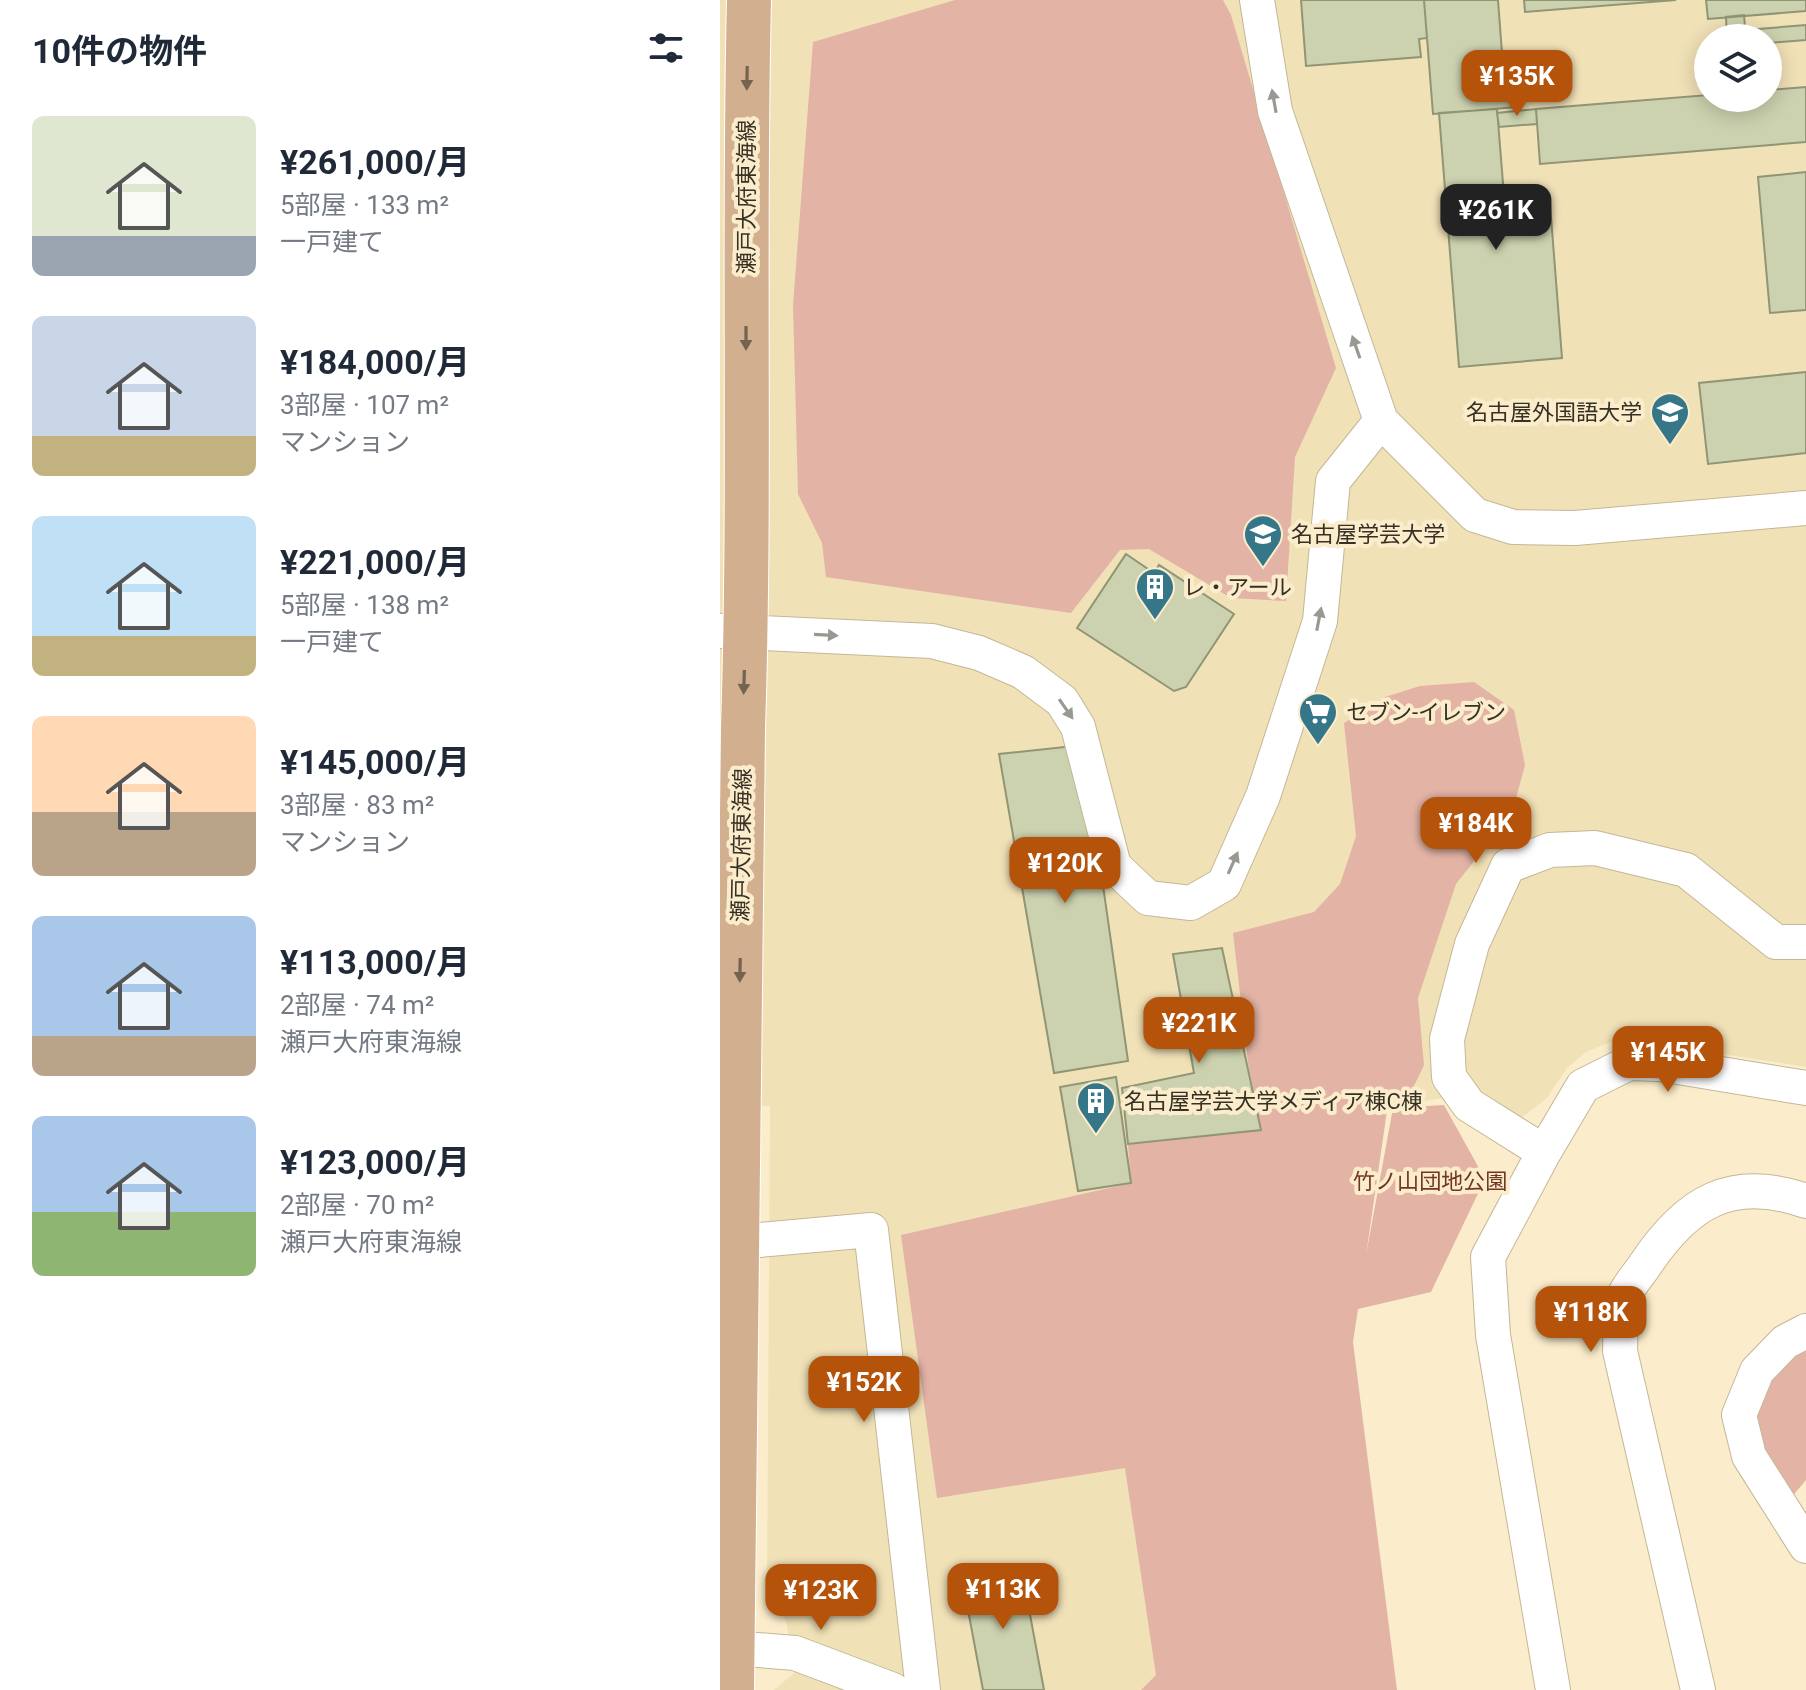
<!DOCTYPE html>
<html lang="ja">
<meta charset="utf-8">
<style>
:root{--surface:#fff;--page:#f6f6f7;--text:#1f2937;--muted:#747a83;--accent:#b45309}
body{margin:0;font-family:Roboto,"Noto Sans JP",sans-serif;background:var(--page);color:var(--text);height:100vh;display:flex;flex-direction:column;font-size:30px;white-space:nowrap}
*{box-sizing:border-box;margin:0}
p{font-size:26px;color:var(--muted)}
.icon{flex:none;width:44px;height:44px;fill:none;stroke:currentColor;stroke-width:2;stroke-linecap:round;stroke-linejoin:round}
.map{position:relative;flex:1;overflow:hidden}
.panel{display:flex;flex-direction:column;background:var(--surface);width:720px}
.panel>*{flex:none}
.tools{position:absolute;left:974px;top:24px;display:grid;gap:16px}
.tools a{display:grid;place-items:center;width:88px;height:88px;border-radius:50%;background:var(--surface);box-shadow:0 4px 20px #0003;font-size:40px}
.price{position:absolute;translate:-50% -68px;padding:0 18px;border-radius:16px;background:var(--accent);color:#fff;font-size:26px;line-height:52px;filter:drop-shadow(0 2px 4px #0008)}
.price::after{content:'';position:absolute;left:50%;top:48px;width:24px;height:18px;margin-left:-12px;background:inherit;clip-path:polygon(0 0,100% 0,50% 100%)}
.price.current{background:#222;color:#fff}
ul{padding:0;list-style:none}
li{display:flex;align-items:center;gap:24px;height:200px;padding:0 32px}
li span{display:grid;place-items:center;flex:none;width:224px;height:160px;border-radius:12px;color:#555}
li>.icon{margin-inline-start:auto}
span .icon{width:96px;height:96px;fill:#fffc;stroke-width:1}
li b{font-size:34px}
h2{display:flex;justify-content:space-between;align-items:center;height:96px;padding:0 32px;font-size:34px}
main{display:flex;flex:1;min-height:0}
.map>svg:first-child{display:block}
</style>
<main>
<section class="panel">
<h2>10件の物件<svg class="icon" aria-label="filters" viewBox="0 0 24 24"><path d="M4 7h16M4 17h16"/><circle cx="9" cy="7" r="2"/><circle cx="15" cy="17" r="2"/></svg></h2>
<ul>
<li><span style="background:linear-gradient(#dfe7d0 75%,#9aa5b1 0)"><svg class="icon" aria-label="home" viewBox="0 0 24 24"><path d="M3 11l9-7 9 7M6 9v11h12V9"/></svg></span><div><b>¥261,000/月</b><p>5部屋 · 133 m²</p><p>一戸建て</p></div></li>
<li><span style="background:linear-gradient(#c9d6e8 75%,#c2b280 0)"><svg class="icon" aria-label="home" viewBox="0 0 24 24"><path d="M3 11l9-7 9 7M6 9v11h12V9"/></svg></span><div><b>¥184,000/月</b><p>3部屋 · 107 m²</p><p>マンション</p></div></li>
<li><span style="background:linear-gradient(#bfe0f5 75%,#c2b280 0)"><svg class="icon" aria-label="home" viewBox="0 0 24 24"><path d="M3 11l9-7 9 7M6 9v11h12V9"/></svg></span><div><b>¥221,000/月</b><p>5部屋 · 138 m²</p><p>一戸建て</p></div></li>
<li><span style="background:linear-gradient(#ffd9b3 60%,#b9a48a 0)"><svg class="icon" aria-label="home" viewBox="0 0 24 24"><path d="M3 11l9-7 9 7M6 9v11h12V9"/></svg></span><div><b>¥145,000/月</b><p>3部屋 · 83 m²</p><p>マンション</p></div></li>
<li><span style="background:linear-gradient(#a9c7e8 75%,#b9a48a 0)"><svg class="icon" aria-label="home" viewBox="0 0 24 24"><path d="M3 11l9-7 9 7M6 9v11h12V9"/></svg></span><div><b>¥113,000/月</b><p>2部屋 · 74 m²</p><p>瀬戸大府東海線</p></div></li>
<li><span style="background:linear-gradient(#a9c7e8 60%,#8fb573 0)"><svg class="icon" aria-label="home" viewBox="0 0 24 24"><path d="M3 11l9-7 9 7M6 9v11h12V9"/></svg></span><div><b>¥123,000/月</b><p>2部屋 · 70 m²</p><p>瀬戸大府東海線</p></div></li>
</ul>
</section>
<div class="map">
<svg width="1086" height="1690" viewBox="0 0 1086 1690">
<rect width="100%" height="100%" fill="#fbedcb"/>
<path fill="#f1e1b7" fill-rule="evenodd" d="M 0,0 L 1086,0 L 1086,1067 L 901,1038 L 866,1052 L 847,1068 L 827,1098 L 800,1119 L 724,1098 L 576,1120 L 454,1690 L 54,1690 L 74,1673 L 66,1620 L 47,1595 L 50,1106 L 0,1105 ZM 988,38 L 1048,38 L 1048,98 L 988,98 Z"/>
<path fill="#e3b3a6" d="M 235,0 L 503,0 L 511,15 L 616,368 L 575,457 L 566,601 L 511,598 L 429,549 L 400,550 L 351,613 L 106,577 L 102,543 L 78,494 L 73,305 L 93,42 Z
M 754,682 L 794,710 L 805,765 L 792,813 L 736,884 L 698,998 L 704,1065 L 693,1088 L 668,1104 L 646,1255 L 673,1108 L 724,1105 L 765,1179 L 711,1292 L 638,1309 L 633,1342 L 677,1690 L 421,1690 L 436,1675 L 405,1468 L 217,1498 L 181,1235 L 411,1183 L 408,1144 L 541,1129 L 528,1063 L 513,933 L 594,912 L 620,884 L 636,836 L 624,723 L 665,697 L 700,686 Z
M 1086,1344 L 1086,1480 L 1070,1499 L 1040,1454 L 1028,1414 L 1044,1379 Z"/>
<path fill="#ccd2af" stroke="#909574" stroke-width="2" d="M 581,0 L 704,0 L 707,38 L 699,39 L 701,57 L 586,66 Z
M 704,0 L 778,0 L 785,93 L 796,92 L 797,107 L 713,114 Z
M 804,0 L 956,0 L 805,12 Z
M 986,0 L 1086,0 L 1086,11 L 988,19 Z
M 1024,15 L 1026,38 L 1007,38 L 1006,17 Z
M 1086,25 L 1086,40 L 1048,43 L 1048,38 L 1026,38 L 1026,30 Z
M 1086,87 L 1086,142 L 820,164 L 816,109 L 988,95 L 988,98 L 1048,98 L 1048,90 Z
M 777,109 L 785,208 L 830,204 L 842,358 L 739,367 L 719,113 Z
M 816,109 L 817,124 L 779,127 L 777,113 Z
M 1086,172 L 1086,310 L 1050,313 L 1038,177 Z
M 1086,372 L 1086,453 L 988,464 L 979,383 Z
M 406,554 L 434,573 L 439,565 L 514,614 L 466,687 L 454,691 L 357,628 Z
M 363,745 L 408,1061 L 334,1073 L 279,754 Z
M 502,948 L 541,1130 L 408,1144 L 402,1088 L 474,1073 L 453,954 Z
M 396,1077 L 411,1183 L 358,1191 L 340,1087 Z
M 301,1566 L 324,1690 L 263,1690 L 242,1578 Z"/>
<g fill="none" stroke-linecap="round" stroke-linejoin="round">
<defs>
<path id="minor" d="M 537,0 L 555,111 L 661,421 L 755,515 L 793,527 L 855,528 L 1086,508
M 0,631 L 212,641 L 259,653 L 303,672 L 342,701 L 358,727 L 394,866 L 428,898 L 471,903 L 504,884 L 543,796 L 600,621 L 613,481 L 661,421
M 824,1152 L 749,1105 L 729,1077 L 727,1039 L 752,944 L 788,866 L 830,850 L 875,848 L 966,870 L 1056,942 L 1086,942
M 17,1242 L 151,1230 L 203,1690
M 1086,1331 L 1065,1342 L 1037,1371 L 1019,1415 L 1029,1456 L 1086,1546
M 12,1648 L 75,1653 L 173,1690
M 833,1690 L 773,1335 L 768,1257 L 824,1152 L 863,1086 L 909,1063 L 940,1064 L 1086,1088
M 978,1690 L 900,1351 C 901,1335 898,1311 904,1296 C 909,1285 919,1274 925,1265 C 967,1202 1011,1175 1086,1201"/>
<path id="major" d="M 12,1690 L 23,728 C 31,486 23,243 29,0"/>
</defs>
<use href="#minor" stroke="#c4b796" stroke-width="36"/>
<use href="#major" stroke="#fff" stroke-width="46"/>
<use href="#minor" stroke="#fff" stroke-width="34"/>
<use href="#major" stroke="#d1af8f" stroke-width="44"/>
</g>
<defs><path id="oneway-solid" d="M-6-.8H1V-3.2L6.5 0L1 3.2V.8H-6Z" transform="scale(2)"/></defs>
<g fill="#74634f">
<use href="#oneway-solid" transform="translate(27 78) rotate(91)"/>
<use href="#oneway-solid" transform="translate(26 338) rotate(90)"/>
<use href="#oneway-solid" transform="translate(24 682) rotate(92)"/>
<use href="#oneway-solid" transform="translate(20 970) rotate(91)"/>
</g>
<g fill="#9a9892">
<use href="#oneway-solid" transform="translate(554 101) rotate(-100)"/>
<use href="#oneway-solid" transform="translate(636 347) rotate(-109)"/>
<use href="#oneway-solid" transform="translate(599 619) rotate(-79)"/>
<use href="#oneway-solid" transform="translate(106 635) rotate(3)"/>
<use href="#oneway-solid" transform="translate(346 709) rotate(55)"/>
<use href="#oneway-solid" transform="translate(513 863) rotate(-66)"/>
</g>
<defs>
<symbol id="university-pin" viewBox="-11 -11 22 30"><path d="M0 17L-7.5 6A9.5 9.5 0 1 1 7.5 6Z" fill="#357789" stroke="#fbedcb"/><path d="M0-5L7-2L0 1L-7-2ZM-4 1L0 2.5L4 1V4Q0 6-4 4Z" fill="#fff"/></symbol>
<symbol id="building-pin" viewBox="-11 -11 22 30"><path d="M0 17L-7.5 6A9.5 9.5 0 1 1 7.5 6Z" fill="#357789" stroke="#fbedcb"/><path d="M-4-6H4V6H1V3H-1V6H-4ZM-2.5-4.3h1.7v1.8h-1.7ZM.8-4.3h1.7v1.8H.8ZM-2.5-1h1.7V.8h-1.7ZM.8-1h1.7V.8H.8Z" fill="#fff"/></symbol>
<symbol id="supermarket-pin" viewBox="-11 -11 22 30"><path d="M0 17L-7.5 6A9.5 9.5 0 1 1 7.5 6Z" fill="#357789" stroke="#fbedcb"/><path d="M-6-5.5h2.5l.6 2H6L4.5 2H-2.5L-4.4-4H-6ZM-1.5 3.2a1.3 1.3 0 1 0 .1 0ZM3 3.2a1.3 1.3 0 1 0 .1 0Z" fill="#fff"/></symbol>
</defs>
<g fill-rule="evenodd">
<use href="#university-pin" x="928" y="390" width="44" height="60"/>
<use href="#university-pin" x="521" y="512" width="44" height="60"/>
<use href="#building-pin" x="413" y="565" width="44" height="60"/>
<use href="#supermarket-pin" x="576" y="690" width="44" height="60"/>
<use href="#building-pin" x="354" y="1079" width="44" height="60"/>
</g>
<g text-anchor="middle" stroke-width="8" stroke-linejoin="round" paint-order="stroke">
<g font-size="22" fill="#363124" stroke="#fbedcb">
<text transform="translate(26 197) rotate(-90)" y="8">瀬戸大府東海線</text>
<text transform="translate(21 845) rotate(-89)" y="8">瀬戸大府東海線</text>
</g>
<g font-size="22" fill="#363124" stroke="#fbedcb" text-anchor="start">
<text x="922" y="420" text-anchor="end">名古屋外国語大学</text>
<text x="571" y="542">名古屋学芸大学</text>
<text x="463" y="595">レ・アール</text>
<text x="626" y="720">セブン-イレブン</text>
<text x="404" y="1109">名古屋学芸大学メディア棟C棟</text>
</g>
<g font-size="22" fill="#733625" stroke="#fbedcb">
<text x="710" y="1189">竹ノ山団地公園</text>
</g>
</g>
</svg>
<div class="tools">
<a><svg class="icon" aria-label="layers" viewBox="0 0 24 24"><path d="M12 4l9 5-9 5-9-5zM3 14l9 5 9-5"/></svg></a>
</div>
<b class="price" style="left:797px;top:118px">¥135K</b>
<b class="price current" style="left:776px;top:252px">¥261K</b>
<b class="price" style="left:756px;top:865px">¥184K</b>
<b class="price" style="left:345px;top:905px">¥120K</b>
<b class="price" style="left:479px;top:1065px">¥221K</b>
<b class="price" style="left:948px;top:1094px">¥145K</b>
<b class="price" style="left:871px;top:1354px">¥118K</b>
<b class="price" style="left:144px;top:1424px">¥152K</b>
<b class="price" style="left:283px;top:1631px">¥113K</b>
<b class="price" style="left:101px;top:1632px">¥123K</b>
</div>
</main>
